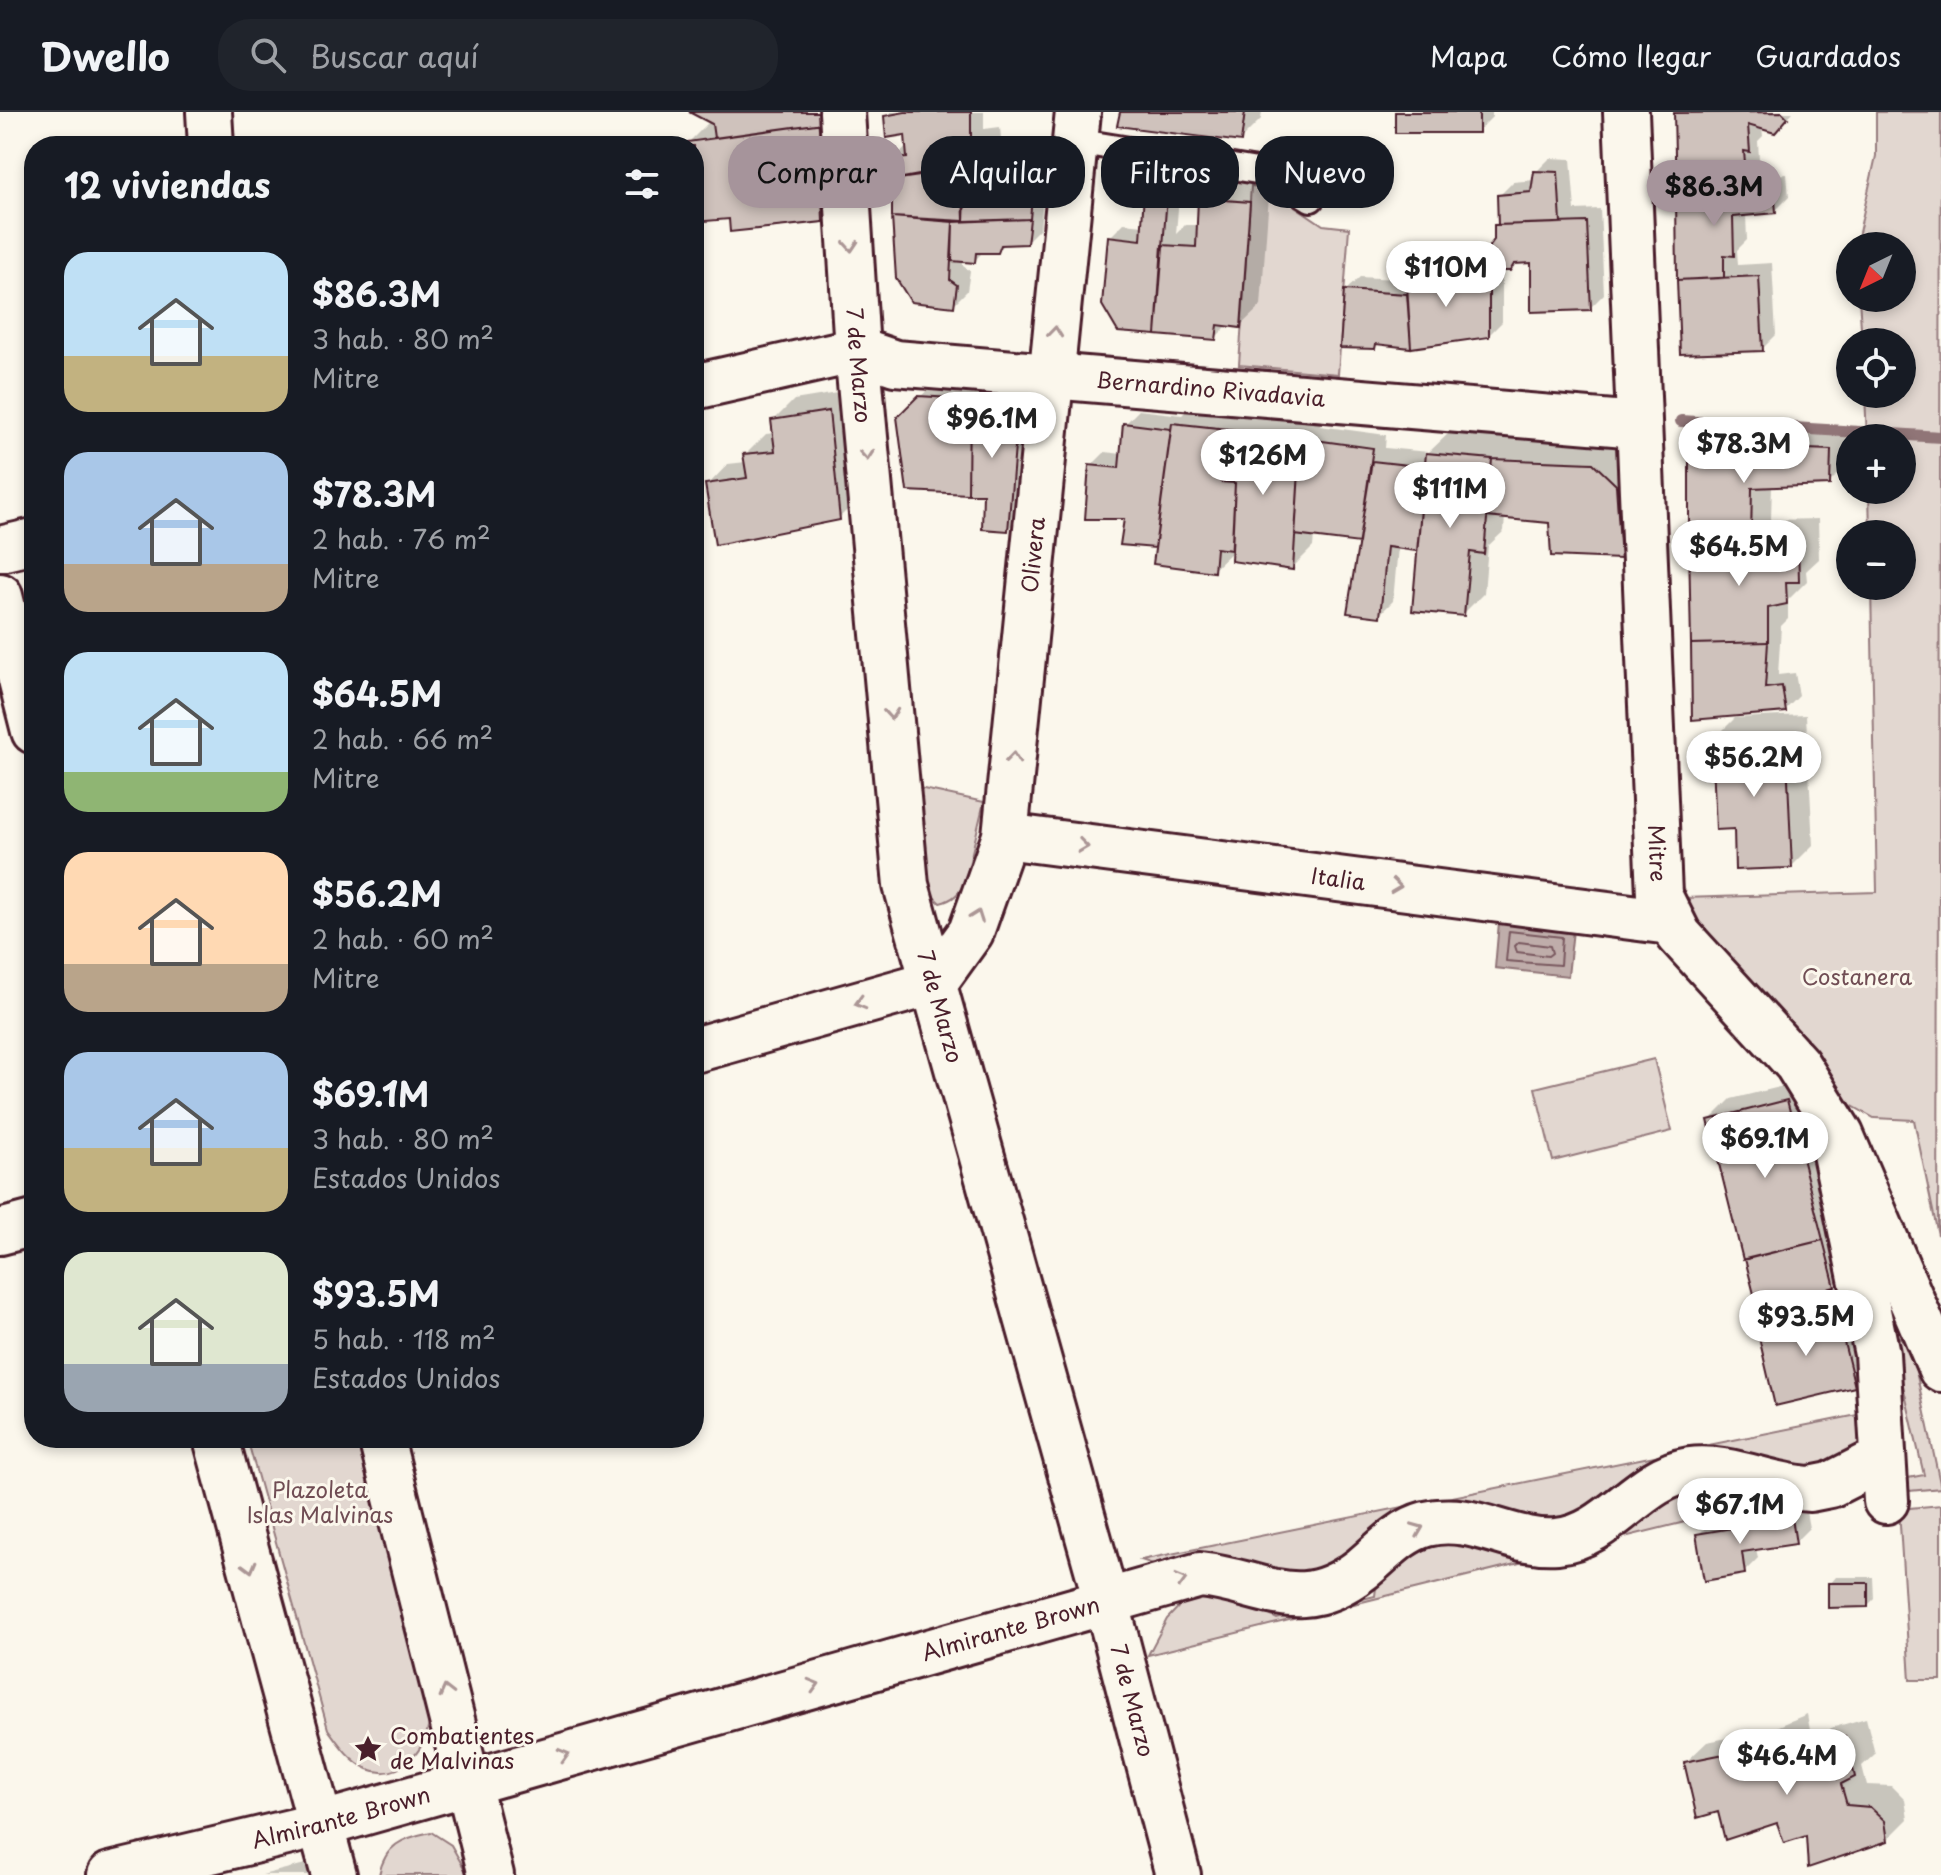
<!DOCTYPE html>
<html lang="es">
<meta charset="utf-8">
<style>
:root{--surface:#171b24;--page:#20242c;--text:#f1f3f6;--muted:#9ea1a6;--line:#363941;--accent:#a6949b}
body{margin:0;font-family:"Playpen Sans",sans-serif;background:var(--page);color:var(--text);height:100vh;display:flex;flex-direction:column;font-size:30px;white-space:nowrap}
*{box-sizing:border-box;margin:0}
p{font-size:26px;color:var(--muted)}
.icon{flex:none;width:44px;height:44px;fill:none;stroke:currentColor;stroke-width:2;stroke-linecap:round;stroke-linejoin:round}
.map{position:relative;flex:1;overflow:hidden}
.drawer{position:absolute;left:24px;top:24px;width:680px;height:1312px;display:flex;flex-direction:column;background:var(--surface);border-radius:32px;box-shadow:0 4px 12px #0003}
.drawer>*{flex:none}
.hud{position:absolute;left:728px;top:24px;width:760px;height:72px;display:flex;gap:16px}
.needle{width:52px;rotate:223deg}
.controls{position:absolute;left:1836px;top:120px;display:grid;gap:16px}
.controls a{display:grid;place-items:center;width:80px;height:80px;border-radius:50%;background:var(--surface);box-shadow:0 4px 12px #0003;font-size:40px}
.price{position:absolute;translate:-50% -68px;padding:0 18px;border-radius:28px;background:#fff;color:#222;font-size:26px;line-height:52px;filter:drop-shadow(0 2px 4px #0008)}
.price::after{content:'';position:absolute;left:50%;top:48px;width:24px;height:18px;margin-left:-12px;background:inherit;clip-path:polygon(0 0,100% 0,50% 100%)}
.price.on{background:var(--accent);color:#111}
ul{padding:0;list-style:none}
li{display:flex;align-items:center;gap:24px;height:200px;padding:0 40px}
li span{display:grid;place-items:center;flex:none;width:224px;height:160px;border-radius:24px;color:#555}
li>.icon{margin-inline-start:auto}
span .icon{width:96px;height:96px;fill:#fffc;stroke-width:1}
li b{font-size:34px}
h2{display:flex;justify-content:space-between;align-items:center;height:96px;padding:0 40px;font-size:34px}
.tag{padding:0 28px;border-radius:32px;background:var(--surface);box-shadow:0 4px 12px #0003;font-size:28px;line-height:72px}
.tag.on{background:var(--accent);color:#111}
header{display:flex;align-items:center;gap:48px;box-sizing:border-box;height:112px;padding:0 40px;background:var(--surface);border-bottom:2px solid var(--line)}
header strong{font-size:38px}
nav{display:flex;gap:44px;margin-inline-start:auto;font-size:28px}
.search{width:560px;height:72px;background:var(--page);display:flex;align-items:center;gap:20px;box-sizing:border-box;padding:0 28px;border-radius:32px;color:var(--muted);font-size:30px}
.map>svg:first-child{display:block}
</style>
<header>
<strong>Dwello</strong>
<div class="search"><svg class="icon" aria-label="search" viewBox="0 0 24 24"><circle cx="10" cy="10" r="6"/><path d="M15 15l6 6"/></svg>Buscar aquí</div>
<nav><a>Mapa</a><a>Cómo llegar</a><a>Guardados</a></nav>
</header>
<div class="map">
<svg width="1941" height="1763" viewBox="0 0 1941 1763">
<rect width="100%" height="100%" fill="#fbf7ec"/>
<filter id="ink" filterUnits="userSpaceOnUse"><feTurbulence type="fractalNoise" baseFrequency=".0125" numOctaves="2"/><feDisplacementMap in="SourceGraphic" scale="16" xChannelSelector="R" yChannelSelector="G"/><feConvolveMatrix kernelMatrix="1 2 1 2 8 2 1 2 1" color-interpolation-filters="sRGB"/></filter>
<g filter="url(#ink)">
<path fill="#e2d7d0" stroke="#967b7e" stroke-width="2" d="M 1876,0 L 1941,0 L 1938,1123 L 1914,1008 L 1874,1006 L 1849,992 L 1695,809 L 1684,786 L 1877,780 L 1871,474 L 1902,474 L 1902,422 L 1870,422 L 1869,378 L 1902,378 L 1902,326 L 1867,326 L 1865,282 L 1902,282 L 1902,230 L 1862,230 L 1859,186 L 1902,186 L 1902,134 L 1856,134 L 1876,44 Z
M 1251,74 L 1268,76 L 1323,113 L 1349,116 L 1338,262 L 1239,253 Z
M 919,676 L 984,690 L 965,770 C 959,782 953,788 940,791 L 923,775 Z
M 1654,947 L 1672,1019 L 1553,1049 L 1535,976 Z
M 1899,1225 L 1910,1231 L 1941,1376 L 1897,1380 L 1903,1367 L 1924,1363 L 1894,1235 Z
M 1872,1300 L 1864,1335 L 1831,1357 L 1614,1378 L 1557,1414 L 1512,1412 L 1320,1462 L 1159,1454 L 1141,1448 Z
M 247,1326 L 358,1326 L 429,1610 C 426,1638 400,1670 368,1657 C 351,1650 338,1631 328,1617 Z
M 1685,1374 L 1819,1394 L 1693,1408 L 1148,1543 L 1167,1507 L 1187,1486 L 1210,1484 L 1254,1495 L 1277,1507 L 1375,1484 L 1377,1467 L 1441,1422 L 1491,1432 Z
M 1941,1393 L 1941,1568 L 1910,1568 L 1899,1397 Z
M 431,1720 L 451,1733 L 468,1763 L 379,1763 C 385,1733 402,1726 431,1720 Z"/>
<path fill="#bfadaa" stroke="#907477" stroke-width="2" d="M 1499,810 L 1573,818 L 1568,864 L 1495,856 Z"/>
<path fill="#0003" fill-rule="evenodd" d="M 693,0 L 843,0 L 843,87 L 822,108 L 731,105 L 694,108 L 694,34 L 689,30 L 710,9 Z
M 891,0 L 984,0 L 984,17 L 1000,15 L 1002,38 L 1049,28 L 1040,116 L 1026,130 L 1006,131 L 998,139 L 984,139 L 974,149 L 963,148 L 963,154 L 970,159 L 967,179 L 953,193 L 898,166 L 892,48 L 908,34 L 907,21 L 886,5 ZM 1046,37 L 1047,41 L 988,53 L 988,49 ZM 976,51 L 977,64 L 946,64 L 946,58 Z
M 1122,0 L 1262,0 L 1261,7 L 1240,28 Z
M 1397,0 L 1492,0 L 1492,5 L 1478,19 Z
M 1676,0 L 1793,0 L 1775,19 L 1762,15 L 1763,24 L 1758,29 L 1760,64 L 1787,62 L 1789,85 L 1775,99 L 1746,102 L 1747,128 L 1737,138 L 1738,153 L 1772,151 L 1776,223 L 1762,237 L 1682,240 Z
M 1550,46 L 1571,47 L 1575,98 L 1600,97 L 1604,182 L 1590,196 L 1533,149 L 1516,150 L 1502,157 L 1502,210 L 1488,224 L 1410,234 L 1379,230 L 1374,235 L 1346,178 L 1360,165 L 1414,168 L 1445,140 L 1461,141 L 1462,156 L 1491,157 L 1496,114 L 1500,110 L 1499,84 L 1513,70 L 1535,68 L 1536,60 Z
M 1221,65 L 1270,69 L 1261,194 L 1240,214 L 1228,213 L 1215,226 L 1110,125 L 1124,111 L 1144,113 L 1146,82 L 1160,68 L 1180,71 L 1176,122 L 1185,113 L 1199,113 L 1200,86 Z
M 934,271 L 1014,277 L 1030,296 L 1022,403 L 1008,417 L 985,381 L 900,306 Z
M 849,279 L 860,385 L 839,406 L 708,373 L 728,352 L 746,350 L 745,343 L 766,322 L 775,321 L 773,309 L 794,288 Z
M 1194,291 L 1321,306 L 1320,314 L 1386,323 L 1385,336 L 1429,340 L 1449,321 L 1615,331 L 1636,352 L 1641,424 L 1620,445 L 1551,409 L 1505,404 L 1504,419 L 1488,434 L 1484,481 L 1463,502 L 1419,438 L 1398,435 L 1393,489 L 1379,503 L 1361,429 L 1314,423 L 1313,435 L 1292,456 L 1234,438 L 1213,458 L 1158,430 L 1154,433 L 1126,405 L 1091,354 L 1105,340 L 1122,342 L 1125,312 L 1139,298 L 1182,303 Z
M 1731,313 L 1851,318 L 1850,350 L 1829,371 L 1772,373 L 1771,408 L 1818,407 L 1819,447 L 1806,459 L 1807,469 L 1788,488 L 1788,507 L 1781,514 L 1778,563 L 1795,561 L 1799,584 L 1785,598 L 1694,606 L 1691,349 Z
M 1806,603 L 1813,733 L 1792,754 L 1714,627 L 1735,606 Z
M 1808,968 L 1847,1159 L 1834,1173 L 1710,1008 L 1731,987 Z
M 1850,1186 L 1868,1260 L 1854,1274 L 1759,1217 L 1773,1204 Z
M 1805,1394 L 1809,1416 L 1795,1430 L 1756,1436 L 1758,1446 L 1744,1460 L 1698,1423 L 1712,1409 Z
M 1836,1465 L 1873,1465 L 1874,1487 L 1868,1493 L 1830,1472 Z
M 1807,1602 L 1813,1634 L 1831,1616 L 1866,1606 L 1875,1642 L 1862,1654 L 1867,1673 L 1891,1674 L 1905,1688 L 1908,1707 L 1887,1728 L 1808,1721 L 1778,1709 L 1719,1697 L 1686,1650 L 1707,1630 L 1772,1617 Z
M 309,1751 L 331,1763 L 262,1763 Z"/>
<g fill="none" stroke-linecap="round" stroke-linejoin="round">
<path stroke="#79585e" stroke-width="2" d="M 1509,819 L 1562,825 L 1560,853 L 1506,849 Z
M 1519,830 L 1550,834 L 1552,841 L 1548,844 L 1517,840 L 1515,834 Z"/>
<path stroke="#907477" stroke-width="12" d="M 1681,309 L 1941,325"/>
</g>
<path fill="#cfc2bc" stroke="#4a1f2b" stroke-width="2" d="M 689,0 L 822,0 L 823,11 L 714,26 L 712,12 Z
M 905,0 L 971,0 L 971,30 L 987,28 L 989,50 L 892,68 L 890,47 L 907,46 L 905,23 L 886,26 L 884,4 Z
M 1120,0 L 1245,0 L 1241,30 L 1117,14 Z
M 1395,0 L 1479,0 L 1479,21 L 1395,21 Z
M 1782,0 L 1788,6 L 1775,21 L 1748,13 L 1750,40 L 1744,39 L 1747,77 L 1676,84 L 1674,1 Z
M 823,11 L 825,61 L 811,63 L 813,79 L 822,80 L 823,110 L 730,120 L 729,107 L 694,110 L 694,34 L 687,34 L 687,30 Z
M 1036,41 L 1030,107 L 964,109 L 965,87 L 976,86 L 974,54 Z
M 1534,59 L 1558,60 L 1561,111 L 1498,113 L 1497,83 L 1531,80 Z
M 934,62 L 933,77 L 963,77 L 964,109 L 892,105 L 892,68 Z
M 1774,75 L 1776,101 L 1733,105 L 1734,144 L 1724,143 L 1724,166 L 1677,168 L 1676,84 Z
M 1144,81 L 1167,84 L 1156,223 L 1118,220 L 1102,193 L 1108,124 L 1141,128 Z
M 1198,86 L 1250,90 L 1241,216 L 1218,213 L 1216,228 L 1156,223 L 1162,133 L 1196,135 Z
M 892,105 L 953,110 L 950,168 L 957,173 L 954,195 L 911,190 L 896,166 Z
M 1030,107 L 1027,132 L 1001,133 L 998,141 L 976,141 L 975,151 L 952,149 L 953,110 Z
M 1587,110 L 1591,198 L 1531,200 L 1531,151 L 1514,152 L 1510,159 L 1489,159 L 1489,134 L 1494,128 L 1494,113 Z
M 1429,153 L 1448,154 L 1448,169 L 1489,170 L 1489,225 L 1411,236 L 1407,172 Z
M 1759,164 L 1763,239 L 1680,242 L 1677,168 Z
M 1344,178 L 1407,182 L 1411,236 L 1376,232 L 1375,237 L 1340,236 Z
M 918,284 L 969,287 L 968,382 L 907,379 L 897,305 Z
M 969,287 L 1000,290 L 1017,310 L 1008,419 L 982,417 L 983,382 L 968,382 Z
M 829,299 L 840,408 L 715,433 L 705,372 L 747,366 L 743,342 L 775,339 L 771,308 Z
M 1123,311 L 1171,317 L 1155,436 L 1120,433 L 1124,407 L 1085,407 L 1089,353 L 1119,356 Z
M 1172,311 L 1227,317 L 1221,370 L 1235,371 L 1232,438 L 1216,436 L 1214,460 L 1153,452 Z
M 1227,317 L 1301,326 L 1293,458 L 1231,449 L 1235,371 L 1221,370 Z
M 1301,326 L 1373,336 L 1359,431 L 1295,423 Z
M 1708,333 L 1831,338 L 1830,373 L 1752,376 L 1751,428 L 1689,431 L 1689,349 Z
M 1426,341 L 1492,347 L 1484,442 L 1470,440 L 1464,504 L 1412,499 Z
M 1492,347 L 1593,351 L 1616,373 L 1621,447 L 1551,444 L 1549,411 L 1487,405 Z
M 1372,349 L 1425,355 L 1417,439 L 1387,435 L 1380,505 L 1347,501 Z
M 1798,427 L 1799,470 L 1786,470 L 1787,492 L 1768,496 L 1768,530 L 1691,532 L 1689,431 Z
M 1768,530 L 1765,576 L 1782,574 L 1786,600 L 1692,608 L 1691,532 Z
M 1786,623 L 1792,756 L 1735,758 L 1734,717 L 1716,718 L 1712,627 Z
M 1787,988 L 1823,1128 L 1743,1148 L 1708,1008 Z
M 1823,1128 L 1835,1175 L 1757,1194 L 1745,1147 Z
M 1836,1198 L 1855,1275 L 1775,1294 L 1757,1217 Z
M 1792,1406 L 1796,1432 L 1742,1440 L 1745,1462 L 1704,1469 L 1696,1422 Z
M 1828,1471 L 1868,1471 L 1868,1495 L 1828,1496 Z
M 1786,1621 L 1792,1655 L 1808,1636 L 1845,1625 L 1855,1665 L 1841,1672 L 1847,1693 L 1870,1695 L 1885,1709 L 1888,1729 L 1808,1756 L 1806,1724 L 1784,1731 L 1777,1711 L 1725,1728 L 1718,1700 L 1697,1706 L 1684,1650 L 1749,1637 Z"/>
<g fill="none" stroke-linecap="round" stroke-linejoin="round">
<defs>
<path id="lane" d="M 1075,29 L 1269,61 L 1311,87"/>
<g id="street">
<path d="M 209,0 L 211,34"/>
<path id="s1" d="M 842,0 L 857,238 L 906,773 L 1107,1492 L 1178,1763"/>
<path id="s2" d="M 694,275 L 857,238 L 895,251 L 1638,313"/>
<path d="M 0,437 L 34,429"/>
<path d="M 0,484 L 34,619"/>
<path id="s3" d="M 1005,724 L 1670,810"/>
<path id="s4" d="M 935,870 L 971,820 L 1005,724 L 1078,0"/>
<path d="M 694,938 L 935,870"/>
<path d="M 1834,1037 L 1877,1242 L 1886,1389"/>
<path d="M 0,1120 L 34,1111"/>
<path d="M 216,1326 L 334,1763"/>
<path d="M 381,1326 L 491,1763"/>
<path id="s5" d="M 110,1763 L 320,1713 L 1200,1463 C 1265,1470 1299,1506 1362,1457 C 1382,1441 1400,1419 1426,1412 C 1473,1400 1511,1433 1557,1429 C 1610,1424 1638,1366 1690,1358 C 1729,1353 1771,1375 1810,1377 L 1830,1373 L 1883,1346"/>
</g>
<g id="secondary">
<path id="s6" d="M 1626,0 L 1659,783 L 1679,823 L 1797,952 L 1841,1023 L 1941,1257"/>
</g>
</defs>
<use href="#lane" stroke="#4a1f2b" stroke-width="30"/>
<use href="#street" stroke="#4a1f2b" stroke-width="50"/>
<use href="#secondary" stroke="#4a1f2b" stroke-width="50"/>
<use href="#lane" stroke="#fbf7ec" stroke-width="24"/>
<use href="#street" stroke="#fbf7ec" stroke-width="44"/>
<use href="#secondary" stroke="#fbf7ec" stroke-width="44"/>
</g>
<defs><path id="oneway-chevron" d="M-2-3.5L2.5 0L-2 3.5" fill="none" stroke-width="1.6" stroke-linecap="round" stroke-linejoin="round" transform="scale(2)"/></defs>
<g stroke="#ab9695">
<use href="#oneway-chevron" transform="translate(851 134) rotate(86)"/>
<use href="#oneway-chevron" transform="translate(1055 220) rotate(-84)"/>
<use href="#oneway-chevron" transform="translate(867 343) rotate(85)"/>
<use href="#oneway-chevron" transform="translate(891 602) rotate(85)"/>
<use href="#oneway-chevron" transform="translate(1013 646) rotate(-84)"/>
<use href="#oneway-chevron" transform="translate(1083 734) rotate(7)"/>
<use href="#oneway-chevron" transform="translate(1396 774) rotate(7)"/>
<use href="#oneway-chevron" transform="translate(977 804) rotate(-70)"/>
<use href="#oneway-chevron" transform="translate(860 891) rotate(164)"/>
<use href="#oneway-chevron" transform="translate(1418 1417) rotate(-22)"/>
<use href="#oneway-chevron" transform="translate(250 1455) rotate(75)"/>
<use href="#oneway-chevron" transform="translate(1181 1468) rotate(-16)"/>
<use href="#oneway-chevron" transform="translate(814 1573) rotate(-16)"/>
<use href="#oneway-chevron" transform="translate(446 1579) rotate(-104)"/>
<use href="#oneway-chevron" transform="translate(564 1643) rotate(-16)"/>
</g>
</g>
<defs>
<symbol id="sight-bare" viewBox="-9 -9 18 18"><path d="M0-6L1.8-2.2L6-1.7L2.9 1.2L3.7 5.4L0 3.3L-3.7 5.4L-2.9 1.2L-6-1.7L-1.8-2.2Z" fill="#4a1f2b" stroke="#fbf7ec" stroke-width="2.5" paint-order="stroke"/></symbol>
</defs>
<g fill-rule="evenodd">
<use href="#sight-bare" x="348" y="1617" width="40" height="40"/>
</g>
<g text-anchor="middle" stroke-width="6" stroke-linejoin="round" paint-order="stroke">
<g font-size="22" fill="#4a1f2b" stroke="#fbf7ec">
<text dy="8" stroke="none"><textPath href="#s1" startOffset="254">7 de Marzo</textPath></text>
<text dy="8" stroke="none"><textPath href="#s2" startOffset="524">Bernardino Rivadavia</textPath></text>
<text dy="8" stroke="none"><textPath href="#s4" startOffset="446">Olivera</textPath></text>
<text dy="8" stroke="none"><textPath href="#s6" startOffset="742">Mitre</textPath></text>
<text dy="8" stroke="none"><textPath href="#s3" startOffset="336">Italia</textPath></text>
<text dy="8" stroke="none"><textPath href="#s1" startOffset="902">7 de Marzo</textPath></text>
<text dy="8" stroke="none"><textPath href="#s5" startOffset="934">Almirante Brown</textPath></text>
<text dy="8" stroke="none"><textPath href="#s1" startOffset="1622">7 de Marzo</textPath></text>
<text dy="8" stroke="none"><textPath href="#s5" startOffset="238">Almirante Brown</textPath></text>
</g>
<g font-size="22" fill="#704d54" stroke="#fbf7ec">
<text x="1857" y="873">Costanera</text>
<text x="320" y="1386">Plazoleta<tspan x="320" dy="25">Islas Malvinas</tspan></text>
</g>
<g font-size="22" fill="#4a1f2b" stroke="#fbf7ec" text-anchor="start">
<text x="390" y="1632">Combatientes<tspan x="390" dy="25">de Malvinas</tspan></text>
</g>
</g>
</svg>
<div class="controls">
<a><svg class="needle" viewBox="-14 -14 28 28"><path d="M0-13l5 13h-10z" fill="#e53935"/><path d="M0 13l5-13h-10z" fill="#9ea1a6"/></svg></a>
<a><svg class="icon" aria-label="locate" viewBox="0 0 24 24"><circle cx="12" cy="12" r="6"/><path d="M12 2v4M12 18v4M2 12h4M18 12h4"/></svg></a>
<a>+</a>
<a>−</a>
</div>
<b class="price on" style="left:1714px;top:116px">$86.3M</b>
<b class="price" style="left:1446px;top:197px">$110M</b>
<b class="price" style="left:992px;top:348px">$96.1M</b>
<b class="price" style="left:1744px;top:373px">$78.3M</b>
<b class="price" style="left:1263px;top:385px">$126M</b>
<b class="price" style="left:1450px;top:418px">$111M</b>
<b class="price" style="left:1739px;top:476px">$64.5M</b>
<b class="price" style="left:1754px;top:687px">$56.2M</b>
<b class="price" style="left:1765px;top:1068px">$69.1M</b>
<b class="price" style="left:1806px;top:1246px">$93.5M</b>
<b class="price" style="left:1740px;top:1434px">$67.1M</b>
<b class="price" style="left:1787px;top:1685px">$46.4M</b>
<div class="hud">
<a class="tag on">Comprar</a>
<a class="tag">Alquilar</a>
<a class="tag">Filtros</a>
<a class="tag">Nuevo</a>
</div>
<section class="drawer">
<h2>12 viviendas<svg class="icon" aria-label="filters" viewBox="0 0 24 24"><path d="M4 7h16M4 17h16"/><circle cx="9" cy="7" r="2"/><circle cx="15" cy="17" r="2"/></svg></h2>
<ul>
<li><span style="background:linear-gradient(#bfe0f5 65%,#c2b280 0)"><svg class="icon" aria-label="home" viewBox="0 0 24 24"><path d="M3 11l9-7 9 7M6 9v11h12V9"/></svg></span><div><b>$86.3M</b><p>3 hab. · 80 m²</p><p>Mitre</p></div></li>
<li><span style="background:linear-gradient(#a9c7e8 70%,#b9a48a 0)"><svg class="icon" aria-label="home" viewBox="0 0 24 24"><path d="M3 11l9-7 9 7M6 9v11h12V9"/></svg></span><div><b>$78.3M</b><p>2 hab. · 76 m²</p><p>Mitre</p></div></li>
<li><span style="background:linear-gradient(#bfe0f5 75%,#8fb573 0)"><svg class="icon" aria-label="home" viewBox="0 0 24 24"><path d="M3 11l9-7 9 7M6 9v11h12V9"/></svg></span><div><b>$64.5M</b><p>2 hab. · 66 m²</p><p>Mitre</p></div></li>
<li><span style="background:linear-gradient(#ffd9b3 70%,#b9a48a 0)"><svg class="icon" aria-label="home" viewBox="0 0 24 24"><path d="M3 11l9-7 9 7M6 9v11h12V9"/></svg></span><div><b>$56.2M</b><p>2 hab. · 60 m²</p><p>Mitre</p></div></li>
<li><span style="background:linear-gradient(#a9c7e8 60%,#c2b280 0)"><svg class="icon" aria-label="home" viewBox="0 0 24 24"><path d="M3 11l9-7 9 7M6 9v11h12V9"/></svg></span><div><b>$69.1M</b><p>3 hab. · 80 m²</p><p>Estados Unidos</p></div></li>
<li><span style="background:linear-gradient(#dfe7d0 70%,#9aa5b1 0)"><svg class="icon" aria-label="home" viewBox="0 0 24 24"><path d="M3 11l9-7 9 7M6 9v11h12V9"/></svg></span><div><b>$93.5M</b><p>5 hab. · 118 m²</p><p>Estados Unidos</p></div></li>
</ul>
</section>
</div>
